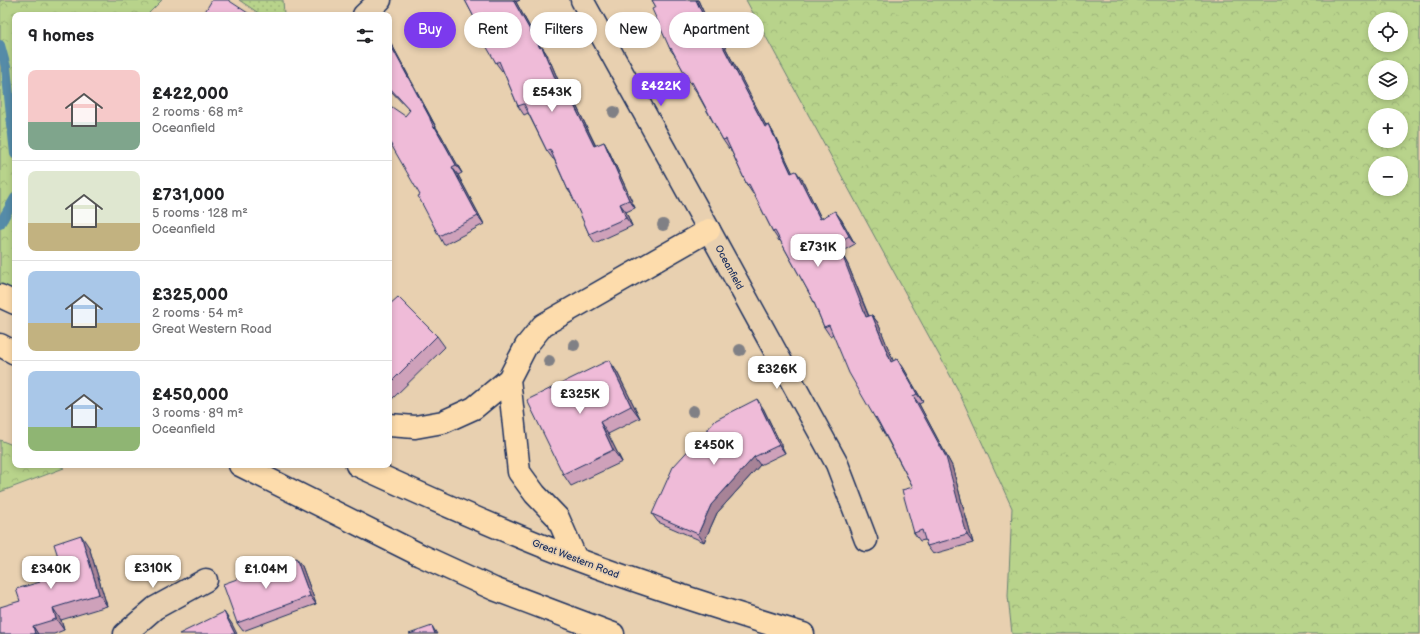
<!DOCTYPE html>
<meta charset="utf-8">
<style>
:root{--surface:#fff;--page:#f2f2f2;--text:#202124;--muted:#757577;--line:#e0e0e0;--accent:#7c3aed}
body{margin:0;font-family:"Balsamiq Sans",sans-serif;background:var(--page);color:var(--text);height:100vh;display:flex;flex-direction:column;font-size:15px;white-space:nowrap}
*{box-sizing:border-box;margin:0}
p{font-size:13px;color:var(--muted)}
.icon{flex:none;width:22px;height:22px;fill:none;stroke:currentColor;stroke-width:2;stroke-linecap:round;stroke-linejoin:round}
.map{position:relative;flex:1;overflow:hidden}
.drawer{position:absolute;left:12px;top:12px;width:380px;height:456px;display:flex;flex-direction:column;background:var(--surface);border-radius:8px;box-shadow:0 2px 6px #0003}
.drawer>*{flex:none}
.banner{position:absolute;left:404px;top:12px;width:380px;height:36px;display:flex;gap:8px}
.buttons{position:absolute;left:1368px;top:12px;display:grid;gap:8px}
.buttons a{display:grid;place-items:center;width:40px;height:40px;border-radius:50%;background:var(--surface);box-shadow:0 2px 6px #0003;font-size:20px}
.price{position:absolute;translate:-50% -34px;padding:0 9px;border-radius:8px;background:#fff;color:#222;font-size:13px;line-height:26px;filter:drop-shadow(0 1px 2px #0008)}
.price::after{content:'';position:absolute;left:50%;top:24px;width:12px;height:9px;margin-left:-6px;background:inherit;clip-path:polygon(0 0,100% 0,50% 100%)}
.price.selected{background:var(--accent);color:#fff}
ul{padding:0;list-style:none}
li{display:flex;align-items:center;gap:12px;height:100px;padding:0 16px}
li+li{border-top:1px solid var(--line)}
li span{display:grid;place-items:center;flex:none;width:112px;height:80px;border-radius:8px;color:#555}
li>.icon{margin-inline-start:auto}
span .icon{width:48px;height:48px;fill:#fffc;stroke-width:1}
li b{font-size:17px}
h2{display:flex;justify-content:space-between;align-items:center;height:48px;padding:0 16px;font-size:17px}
.tag{padding:0 14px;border-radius:18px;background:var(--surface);box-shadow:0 2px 6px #0003;font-size:14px;line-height:36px}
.tag.selected{background:var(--accent);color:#fff}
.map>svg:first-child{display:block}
</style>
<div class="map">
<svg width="1420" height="634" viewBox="0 0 1420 634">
<defs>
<pattern id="forest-crowns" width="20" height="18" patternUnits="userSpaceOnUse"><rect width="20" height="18" fill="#b8d38b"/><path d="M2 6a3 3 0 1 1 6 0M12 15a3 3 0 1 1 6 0" fill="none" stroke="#9eb57a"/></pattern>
<pattern id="park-dots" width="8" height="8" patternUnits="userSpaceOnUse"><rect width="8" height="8" fill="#b8d38b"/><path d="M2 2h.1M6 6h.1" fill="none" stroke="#9eb57a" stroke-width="1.8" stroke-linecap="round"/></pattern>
</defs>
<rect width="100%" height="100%" fill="#e8d0b0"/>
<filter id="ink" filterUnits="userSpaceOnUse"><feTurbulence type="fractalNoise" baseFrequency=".025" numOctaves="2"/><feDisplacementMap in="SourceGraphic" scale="8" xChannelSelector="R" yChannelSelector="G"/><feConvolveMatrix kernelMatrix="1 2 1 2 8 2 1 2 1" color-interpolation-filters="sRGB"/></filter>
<g filter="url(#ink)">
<path fill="url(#forest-crowns)" stroke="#6a8174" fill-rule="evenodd" d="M 0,0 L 162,0 L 147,15 L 15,15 L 15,303 L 0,296 Z
M 746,0 L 1420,0 L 1420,634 L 1012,634 L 1008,596 L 1012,508 L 957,388 ZM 1375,19 L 1401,19 L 1401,45 L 1375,45 ZM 1375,67 L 1401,67 L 1401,93 L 1375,93 ZM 1375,115 L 1401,115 L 1401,141 L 1375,141 ZM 1375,163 L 1401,163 L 1401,189 L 1375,189 Z
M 0,440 L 15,446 L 15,465 L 58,465 L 64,468 L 0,492 Z"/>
<path fill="url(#park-dots)" stroke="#6a8174" d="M 239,0 L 283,0 L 284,14 L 260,14 Z"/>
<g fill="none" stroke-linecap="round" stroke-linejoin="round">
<path stroke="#558ba8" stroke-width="10" d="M 0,45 L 6,67 L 15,154
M 0,224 L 15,198"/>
<defs>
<path id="minor" d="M 582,0 L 709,230 L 837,464 L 866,540
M 364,15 L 380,0
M 125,634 L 155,608 L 206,580"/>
<path id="primary" d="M 0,296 L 15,303
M 0,345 L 15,353
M 509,379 L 519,472 L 535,494 L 558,518 L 576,559
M 389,425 L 415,427 L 443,422 L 474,408 L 509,379 L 526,346 L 543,325 L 709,230
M 240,465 L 420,555 L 494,589 L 613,634
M 357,465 C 429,498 502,531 576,559 C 650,587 727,611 803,634"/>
</defs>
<use href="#minor" stroke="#1b2f5e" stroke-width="25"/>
<use href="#primary" stroke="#1b2f5e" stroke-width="25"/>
<use href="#minor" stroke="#e8d0b0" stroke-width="22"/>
<use href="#primary" stroke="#fddcac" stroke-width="22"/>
</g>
<g fill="#808085">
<circle cx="614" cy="112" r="6"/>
<circle cx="663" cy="225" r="6"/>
<circle cx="574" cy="345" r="6"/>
<circle cx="740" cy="350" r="6"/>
<circle cx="549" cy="361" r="6"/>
<circle cx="693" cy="411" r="6"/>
</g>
<path fill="#cea1ba" stroke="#1b2f5e" d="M 465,0 L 520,0 L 516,2 L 541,48 L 542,47 L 548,56 L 564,94 L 568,93 L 574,101 L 596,146 L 604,142 L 609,151 L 635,208 L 626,212 L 632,226 L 595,243 L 589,234 L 573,197 L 568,190 L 554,159 L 553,159 L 547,151 L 528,113 L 524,115 L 518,106 L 503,70 L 502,71 L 496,63 L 476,21 Z
M 652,0 L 698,0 L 714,36 L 717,35 L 723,43 L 766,126 L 769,125 L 774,134 L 792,172 L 802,179 L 821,219 L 841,219 L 855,244 L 841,252 L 848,265 L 869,316 L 872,315 L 878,323 L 893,361 L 897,359 L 903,367 L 923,402 L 919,404 L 952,466 L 973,543 L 933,554 L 927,546 L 925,540 L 920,541 L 914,533 L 913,487 L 880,426 L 875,418 L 833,334 L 830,336 L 824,327 L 813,300 L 780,240 L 779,241 L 773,232 L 754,194 L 753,194 L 747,185 L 730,148 L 729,149 L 723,140 L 696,91 L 690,83 L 676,57 L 670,49 L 656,7 Z
M 389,41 L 392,45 L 436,127 L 441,135 L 462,173 L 458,175 L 484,224 L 444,245 L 439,236 L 420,195 L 405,116 L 410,111 L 389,89 Z
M 389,305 L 437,336 L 445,347 L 389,402 Z
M 609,360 L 617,372 L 640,418 L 608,434 L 622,462 L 571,486 L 563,474 Z
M 763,408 L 785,453 L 760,465 L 717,513 L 704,542 L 658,522 L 652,514 Z
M 89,547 L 107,606 L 61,620 L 64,630 L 54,634 L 0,634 L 20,601 L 40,582 L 61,566 Z
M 302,566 L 316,604 L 243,631 L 237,623 Z"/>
<path fill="#a78397" stroke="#1b2f5e" d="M 513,0 L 514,0 L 516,2 L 546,57 L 540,48 Z
M 696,0 L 698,0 L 719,46 L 713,37 Z
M 717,35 L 723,43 L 771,135 L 765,127 Z
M 389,41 L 392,45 L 436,127 L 430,118 L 389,42 Z
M 542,47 L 548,56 L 568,104 L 562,95 Z
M 568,93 L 574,101 L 600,155 L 594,146 Z
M 769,125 L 774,134 L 797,182 L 791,173 Z
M 435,127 L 441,135 L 462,173 L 456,165 Z
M 604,142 L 609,151 L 635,208 L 629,200 Z
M 452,167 L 458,175 L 484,224 L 478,216 Z
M 796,171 L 802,179 L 826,228 L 820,219 Z
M 620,204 L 626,212 L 632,226 L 626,218 Z
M 835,211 L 841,219 L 855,244 L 849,236 Z
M 835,244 L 841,252 L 848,265 L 872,325 L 866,317 Z
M 872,315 L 878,323 L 897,370 L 891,362 Z
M 897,359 L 903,367 L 923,402 L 917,394 Z
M 609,360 L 617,372 L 640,418 L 631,406 Z
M 913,396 L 919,404 L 952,466 L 973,543 L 967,535 Z
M 757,399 L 763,408 L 785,453 L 779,445 Z
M 600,422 L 608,434 L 622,462 L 613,450 Z
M 754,457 L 760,465 L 717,513 L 704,542 L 698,534 L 711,505 Z
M 81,535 L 89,547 L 107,606 L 99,594 Z
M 296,558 L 302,566 L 316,604 L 310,596 Z
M 53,608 L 61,620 L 64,630 L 56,619 Z
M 224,612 L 232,624 L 237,634 L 235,634 Z
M 33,626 L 38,634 L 35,634 Z
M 432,626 L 437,634 L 435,634 Z"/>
<path fill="#efbbd8" stroke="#1b2f5e" d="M 212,0 L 228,0 L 251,15 L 203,15 Z
M 465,0 L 513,0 L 540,48 L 542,47 L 562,95 L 568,93 L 594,146 L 604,142 L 629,200 L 620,204 L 626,218 L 589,234 L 569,189 L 568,190 L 550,149 L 547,151 L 524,104 L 518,106 L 499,61 L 496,63 L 473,23 L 476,21 Z
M 652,0 L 696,0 L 713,37 L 717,35 L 765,127 L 769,125 L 791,173 L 796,171 L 820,219 L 835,211 L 849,236 L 835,244 L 843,257 L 866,317 L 872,315 L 891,362 L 897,359 L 917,394 L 913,396 L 946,457 L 967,535 L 927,546 L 922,530 L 914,533 L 902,490 L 913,487 L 876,417 L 875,418 L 849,373 L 829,325 L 824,327 L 813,300 L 775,231 L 773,232 L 749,184 L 747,185 L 726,139 L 723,140 L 692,82 L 690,83 L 671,48 L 670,49 L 652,9 L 656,7 Z
M 389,42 L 430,118 L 430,119 L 434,128 L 435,127 L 456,165 L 452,167 L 478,216 L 439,236 L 418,196 L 420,195 L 389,141 L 389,105 L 405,116 L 410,110 L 389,87 Z
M 398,297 L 437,336 L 389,384 L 389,305 Z
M 609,360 L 631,406 L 600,422 L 613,450 L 563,474 L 527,400 Z
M 757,399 L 779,445 L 754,457 L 711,505 L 698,534 L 652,514 L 673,467 L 716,420 Z
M 81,535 L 99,594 L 53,608 L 56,619 L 33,626 L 35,634 L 0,634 L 0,607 L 20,601 L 16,589 L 40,582 L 37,573 L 61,566 L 54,544 Z
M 296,558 L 310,596 L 237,623 L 223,584 Z
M 224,612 L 235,634 L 179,634 Z
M 432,626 L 435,634 L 409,634 Z"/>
</g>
<g text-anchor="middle" stroke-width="3.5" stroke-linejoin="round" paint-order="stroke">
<g font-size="10" fill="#1b2f5e" stroke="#e8d0b0">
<text transform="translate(730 267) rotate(62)" y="4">Oceanfield</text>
<text transform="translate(576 558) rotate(21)" y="4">Great Western Road</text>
</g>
</g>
</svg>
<div class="buttons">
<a><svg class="icon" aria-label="locate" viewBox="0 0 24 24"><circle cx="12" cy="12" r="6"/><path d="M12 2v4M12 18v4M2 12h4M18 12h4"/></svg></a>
<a><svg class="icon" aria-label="layers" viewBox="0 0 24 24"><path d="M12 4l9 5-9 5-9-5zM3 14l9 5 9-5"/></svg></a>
<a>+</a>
<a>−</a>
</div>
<b class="price selected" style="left:661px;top:107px">£422K</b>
<b class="price" style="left:552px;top:113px">£543K</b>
<b class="price" style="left:818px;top:268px">£731K</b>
<b class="price" style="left:777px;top:390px">£326K</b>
<b class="price" style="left:580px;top:415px">£325K</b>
<b class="price" style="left:714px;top:466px">£450K</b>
<b class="price" style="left:153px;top:589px">£310K</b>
<b class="price" style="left:51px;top:590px">£340K</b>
<b class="price" style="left:266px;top:590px">£1.04M</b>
<div class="banner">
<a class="tag selected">Buy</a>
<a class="tag">Rent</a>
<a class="tag">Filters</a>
<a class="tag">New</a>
<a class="tag">Apartment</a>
</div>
<section class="drawer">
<h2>9 homes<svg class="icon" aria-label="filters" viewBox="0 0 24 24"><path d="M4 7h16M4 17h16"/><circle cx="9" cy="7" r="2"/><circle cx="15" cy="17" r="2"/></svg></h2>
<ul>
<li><span style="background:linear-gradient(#f6c9c9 65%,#7fa58c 0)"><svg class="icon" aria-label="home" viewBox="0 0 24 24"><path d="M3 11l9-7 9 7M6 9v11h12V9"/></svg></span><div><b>£422,000</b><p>2 rooms · 68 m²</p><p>Oceanfield</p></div></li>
<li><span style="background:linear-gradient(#dfe7d0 65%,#c2b280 0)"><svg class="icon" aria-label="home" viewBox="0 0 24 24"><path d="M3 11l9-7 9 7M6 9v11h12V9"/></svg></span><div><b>£731,000</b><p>5 rooms · 128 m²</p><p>Oceanfield</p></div></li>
<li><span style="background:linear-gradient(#a9c7e8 65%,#c2b280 0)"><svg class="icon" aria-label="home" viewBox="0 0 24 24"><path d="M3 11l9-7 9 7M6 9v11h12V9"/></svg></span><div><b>£325,000</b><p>2 rooms · 54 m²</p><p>Great Western Road</p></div></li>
<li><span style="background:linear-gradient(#a9c7e8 70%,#8fb573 0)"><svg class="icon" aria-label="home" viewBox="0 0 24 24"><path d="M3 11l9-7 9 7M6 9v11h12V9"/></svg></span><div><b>£450,000</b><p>3 rooms · 89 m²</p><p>Oceanfield</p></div></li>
</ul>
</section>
</div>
